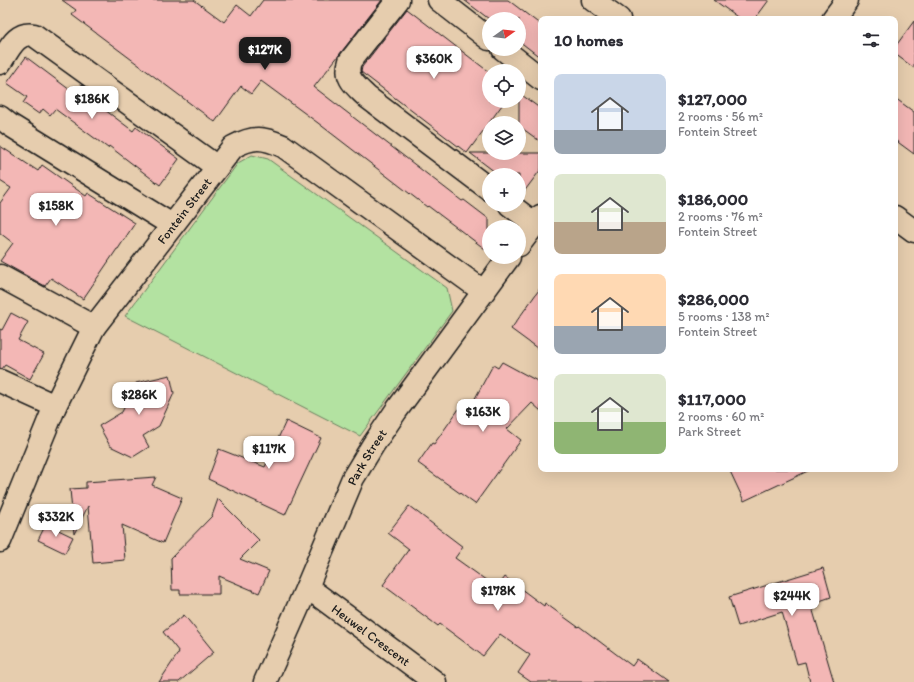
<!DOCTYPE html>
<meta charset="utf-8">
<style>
:root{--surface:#fff;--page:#f2f2f3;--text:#2b2b33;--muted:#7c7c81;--accent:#1c1c1c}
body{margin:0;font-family:Itim,sans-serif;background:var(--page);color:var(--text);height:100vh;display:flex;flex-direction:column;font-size:15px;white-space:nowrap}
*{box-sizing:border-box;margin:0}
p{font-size:13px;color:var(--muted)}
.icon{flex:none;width:22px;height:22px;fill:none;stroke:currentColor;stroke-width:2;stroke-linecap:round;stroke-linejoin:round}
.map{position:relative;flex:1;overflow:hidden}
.sheet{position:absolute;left:538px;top:16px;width:360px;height:456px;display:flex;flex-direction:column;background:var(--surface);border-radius:8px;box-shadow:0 4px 16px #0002}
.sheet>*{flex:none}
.needle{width:26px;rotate:75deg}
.fabs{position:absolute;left:482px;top:12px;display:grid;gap:8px}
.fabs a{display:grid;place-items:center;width:44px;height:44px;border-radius:50%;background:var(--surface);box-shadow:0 4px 16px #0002;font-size:20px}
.price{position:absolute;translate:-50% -34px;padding:0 9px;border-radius:8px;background:#fff;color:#222;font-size:13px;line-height:26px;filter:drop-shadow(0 1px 2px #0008)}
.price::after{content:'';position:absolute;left:50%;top:24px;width:12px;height:9px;margin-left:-6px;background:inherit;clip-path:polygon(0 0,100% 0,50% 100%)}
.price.selected{background:var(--accent);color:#fff}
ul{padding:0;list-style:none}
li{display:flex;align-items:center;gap:12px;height:100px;padding:0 16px}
li span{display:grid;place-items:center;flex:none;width:112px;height:80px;border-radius:8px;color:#555}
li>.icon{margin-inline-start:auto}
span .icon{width:48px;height:48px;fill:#fffc;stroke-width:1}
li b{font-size:17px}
h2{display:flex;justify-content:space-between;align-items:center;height:48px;padding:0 16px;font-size:17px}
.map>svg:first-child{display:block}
</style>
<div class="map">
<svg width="914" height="682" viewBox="0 0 914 682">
<rect width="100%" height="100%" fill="#e6cdae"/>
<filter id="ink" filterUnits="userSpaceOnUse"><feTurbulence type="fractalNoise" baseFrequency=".025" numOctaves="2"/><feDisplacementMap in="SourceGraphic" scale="8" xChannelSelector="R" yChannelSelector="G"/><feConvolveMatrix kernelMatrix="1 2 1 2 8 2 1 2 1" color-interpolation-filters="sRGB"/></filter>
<g filter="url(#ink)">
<path fill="#b3e2a1" stroke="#687f5e" d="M 252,155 L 268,159 L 447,288 L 452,311 L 360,436 L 125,316 L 238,163 Z"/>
<path fill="#f3b7b5" stroke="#1c1c1c" d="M 62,0 L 194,0 L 224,22 L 237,5 L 251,16 L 263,0 L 382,0 L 314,87 L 462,201 L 464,200 L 489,219 L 489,252 L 428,206 L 427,207 L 318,123 L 261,81 L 251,94 L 241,86 L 215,122 L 72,15 L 76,10 Z
M 464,0 L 508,0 L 541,25 L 541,58 L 519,41 L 519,19 L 489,19 Z
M 714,0 L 769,0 L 755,19 L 740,19 Z
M 407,9 L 489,72 L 489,101 L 505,101 L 467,153 L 361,72 L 362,67 Z
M 914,21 L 914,68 L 895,54 L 895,47 Z
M 26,57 L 82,99 L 85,95 L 133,131 L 136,127 L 179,159 L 160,185 L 109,146 L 108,148 L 55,109 L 50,115 L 43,109 L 39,114 L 23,103 L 27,97 L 7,83 Z
M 519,93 L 541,109 L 541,142 L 519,126 Z
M 895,98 L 914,112 L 914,154 L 895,140 Z
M 0,146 L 38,171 L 42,165 L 86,196 L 88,193 L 135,223 L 118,249 L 117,249 L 83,299 L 51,278 L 45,286 L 0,261 L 13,243 L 0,233 L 0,203 L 11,188 L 0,181 Z
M 470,153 L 541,153 L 541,169 L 520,197 L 519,196 L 519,175 L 499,175 Z
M 541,287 L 541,351 L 511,329 Z
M 11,313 L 28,322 L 18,340 L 44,354 L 30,379 L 5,365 L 2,369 L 0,369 L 0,329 L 2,330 Z
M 502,362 L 541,383 L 541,411 L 532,403 L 507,429 L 521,440 L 475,504 L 418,463 L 432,443 L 434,444 L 466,399 L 472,404 L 493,365 L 498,368 Z
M 170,375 L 174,393 L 159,426 L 143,436 L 149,447 L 133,457 L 110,446 L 99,426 L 122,412 L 136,383 Z
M 286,421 L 321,438 L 285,515 L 208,479 L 219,449 L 265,467 Z
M 729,469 L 812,469 L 744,501 Z
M 156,477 L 152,485 L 182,498 L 163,543 L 122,525 L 125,560 L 93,563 L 88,506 L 74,534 L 70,489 L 86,488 L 86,482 Z
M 218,499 L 259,540 L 240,559 L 269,571 L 259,593 L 219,576 L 219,594 L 180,594 L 180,590 L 172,590 L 171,558 L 212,516 Z
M 409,506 L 463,547 L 455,558 L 497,588 L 505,577 L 544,606 L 545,603 L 578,627 L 579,626 L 632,666 L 637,659 L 669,682 L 531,682 L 518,673 L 530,655 L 500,634 L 483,656 L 440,624 L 438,626 L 383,585 L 409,549 L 388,533 Z
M 46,524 L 73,537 L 65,553 L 38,540 Z
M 823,568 L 831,597 L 811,604 L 834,682 L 810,682 L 805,662 L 797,664 L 782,612 L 738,626 L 729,597 Z
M 184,615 L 214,652 L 179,682 L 159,682 L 179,652 L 163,632 Z"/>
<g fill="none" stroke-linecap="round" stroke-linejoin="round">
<defs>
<g id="minor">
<path d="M 398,0 L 350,61 C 344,79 356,86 367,97 L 489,189"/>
<path d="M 439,0 L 489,39"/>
<path d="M 593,0 L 619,19"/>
<path d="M 833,19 L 847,0"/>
<path d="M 503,49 L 541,79"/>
<path d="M 0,63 C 9,50 16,31 34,35 L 217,167"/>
<path d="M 0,117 L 10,125 L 172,225"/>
<path d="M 510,205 L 535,224"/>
<path d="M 895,217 L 914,231"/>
<path d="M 519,245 L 541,216"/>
<path d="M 0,276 L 94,327"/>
<path d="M 0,381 L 55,406"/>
<path id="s1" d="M 0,541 L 55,406 L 94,327 L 233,147 C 253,136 263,137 283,146 L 483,291"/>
<path id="s2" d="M 307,587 L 435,682"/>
<path id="s3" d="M 265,682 L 307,587 L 353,478 L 373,445 L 396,411 L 509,257"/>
</g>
</defs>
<use href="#minor" stroke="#1c1c1c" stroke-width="25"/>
<use href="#minor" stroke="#e6cdae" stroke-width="22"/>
</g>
</g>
<g text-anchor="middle" stroke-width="3" stroke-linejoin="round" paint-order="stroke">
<g font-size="13" fill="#1c1c1c" stroke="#e6cdae">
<text dy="5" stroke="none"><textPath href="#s1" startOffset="381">Fontein Street</textPath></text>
<text dy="5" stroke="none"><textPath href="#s3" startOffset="247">Park Street</textPath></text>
<text dy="5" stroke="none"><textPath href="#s2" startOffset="80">Heuwel Crescent</textPath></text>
</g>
</g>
</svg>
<div class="fabs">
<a><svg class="needle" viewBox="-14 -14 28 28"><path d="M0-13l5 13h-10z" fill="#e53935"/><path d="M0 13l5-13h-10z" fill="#7c7c81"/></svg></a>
<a><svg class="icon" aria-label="locate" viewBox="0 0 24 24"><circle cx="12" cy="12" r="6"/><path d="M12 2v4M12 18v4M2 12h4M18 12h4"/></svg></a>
<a><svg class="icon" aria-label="layers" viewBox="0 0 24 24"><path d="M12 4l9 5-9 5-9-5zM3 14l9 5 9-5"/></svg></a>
<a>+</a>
<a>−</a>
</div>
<b class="price selected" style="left:265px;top:71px">$127K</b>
<b class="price" style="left:434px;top:80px">$360K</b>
<b class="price" style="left:92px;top:120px">$186K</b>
<b class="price" style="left:56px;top:227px">$158K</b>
<b class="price" style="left:139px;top:416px">$286K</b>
<b class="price" style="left:483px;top:433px">$163K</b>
<b class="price" style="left:269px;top:470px">$117K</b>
<b class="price" style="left:56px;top:538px">$332K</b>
<b class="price" style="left:498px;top:612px">$178K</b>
<b class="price" style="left:792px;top:617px">$244K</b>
<section class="sheet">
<h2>10 homes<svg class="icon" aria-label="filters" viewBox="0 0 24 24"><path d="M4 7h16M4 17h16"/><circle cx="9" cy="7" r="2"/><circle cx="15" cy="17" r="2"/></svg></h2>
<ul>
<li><span style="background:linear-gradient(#c9d6e8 70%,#9aa5b1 0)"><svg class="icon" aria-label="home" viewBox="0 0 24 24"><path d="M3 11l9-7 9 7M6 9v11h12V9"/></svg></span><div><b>$127,000</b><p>2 rooms · 56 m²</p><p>Fontein Street</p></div></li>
<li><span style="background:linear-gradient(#dfe7d0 60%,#b9a48a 0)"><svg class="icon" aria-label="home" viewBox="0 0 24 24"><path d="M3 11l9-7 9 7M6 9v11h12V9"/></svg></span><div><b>$186,000</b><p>2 rooms · 76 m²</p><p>Fontein Street</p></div></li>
<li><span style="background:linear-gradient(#ffd9b3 65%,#9aa5b1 0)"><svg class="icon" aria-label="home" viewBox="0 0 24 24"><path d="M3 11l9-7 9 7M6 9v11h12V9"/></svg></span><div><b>$286,000</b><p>5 rooms · 138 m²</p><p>Fontein Street</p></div></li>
<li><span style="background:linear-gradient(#dfe7d0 60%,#8fb573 0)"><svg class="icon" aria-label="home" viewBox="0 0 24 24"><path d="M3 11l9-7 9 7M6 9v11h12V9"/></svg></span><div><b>$117,000</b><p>2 rooms · 60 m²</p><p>Park Street</p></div></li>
</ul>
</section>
</div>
